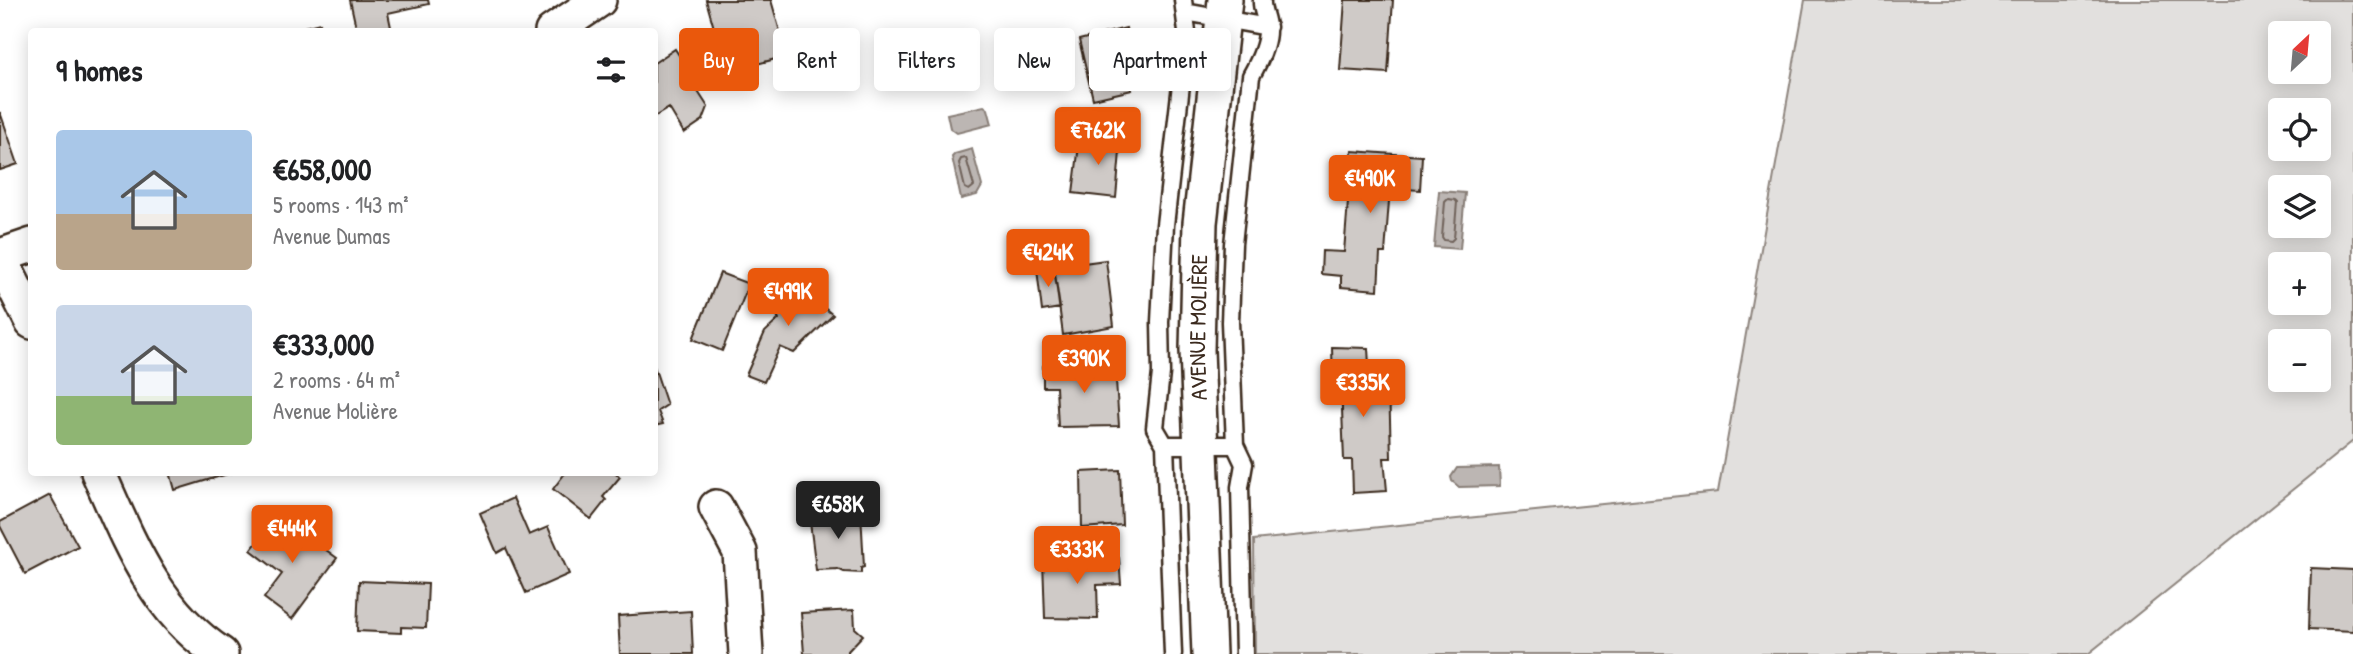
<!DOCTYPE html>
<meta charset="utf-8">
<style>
:root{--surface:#fff;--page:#f6f6f6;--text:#202124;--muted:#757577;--accent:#ea580c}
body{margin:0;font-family:"Patrick Hand",sans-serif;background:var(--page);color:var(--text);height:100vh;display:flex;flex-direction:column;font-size:26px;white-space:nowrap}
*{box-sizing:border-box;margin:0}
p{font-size:23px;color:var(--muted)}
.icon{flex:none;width:38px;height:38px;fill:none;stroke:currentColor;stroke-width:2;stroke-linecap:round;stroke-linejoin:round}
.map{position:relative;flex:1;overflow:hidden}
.drawer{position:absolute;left:28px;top:28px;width:630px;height:448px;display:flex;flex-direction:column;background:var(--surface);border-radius:7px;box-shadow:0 4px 18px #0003}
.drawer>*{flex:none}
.top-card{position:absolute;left:679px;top:28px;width:665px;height:63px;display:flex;gap:14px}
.needle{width:46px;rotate:26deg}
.controls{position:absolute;left:2268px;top:21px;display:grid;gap:14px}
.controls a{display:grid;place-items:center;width:63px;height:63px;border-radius:7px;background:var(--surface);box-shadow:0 4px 18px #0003;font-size:35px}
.price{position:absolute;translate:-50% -60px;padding:0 16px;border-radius:7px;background:var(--accent);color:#fff;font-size:23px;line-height:46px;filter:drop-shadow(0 2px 4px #0008)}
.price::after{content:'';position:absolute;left:50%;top:42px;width:21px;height:16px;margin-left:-10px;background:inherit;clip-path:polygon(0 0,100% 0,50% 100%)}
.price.selected{background:#222;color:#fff}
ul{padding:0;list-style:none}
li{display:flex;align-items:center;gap:21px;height:175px;padding:0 28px}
li span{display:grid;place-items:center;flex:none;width:196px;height:140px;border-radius:7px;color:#555}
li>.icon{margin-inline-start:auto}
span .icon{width:84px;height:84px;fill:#fffc;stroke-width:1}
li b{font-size:30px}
h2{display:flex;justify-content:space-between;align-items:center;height:84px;padding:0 28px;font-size:30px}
.pill{padding:0 24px;border-radius:7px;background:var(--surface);box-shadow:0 4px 18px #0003;font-size:24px;line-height:63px}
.pill.selected{background:var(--accent);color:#fff}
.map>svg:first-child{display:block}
</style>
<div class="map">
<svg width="2353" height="654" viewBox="0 0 2353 654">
<rect width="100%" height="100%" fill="#fff"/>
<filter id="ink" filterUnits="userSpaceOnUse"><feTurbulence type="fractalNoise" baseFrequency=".0143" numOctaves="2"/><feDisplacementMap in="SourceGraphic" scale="14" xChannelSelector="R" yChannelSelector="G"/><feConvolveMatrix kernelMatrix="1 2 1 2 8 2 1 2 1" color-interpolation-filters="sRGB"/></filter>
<g filter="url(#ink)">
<path fill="#e2e0de" stroke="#8e857e" stroke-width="2" fill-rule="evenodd" d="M 1805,0 L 2353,0 L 2353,441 L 2088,654 L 1255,654 L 1254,540 L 1718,492 ZM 2280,33 L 2319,33 L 2319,72 L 2280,72 ZM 2280,110 L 2319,110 L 2319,149 L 2280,149 ZM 2280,187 L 2319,187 L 2319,226 L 2280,226 ZM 2280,264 L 2319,264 L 2319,303 L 2280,303 ZM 2280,341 L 2319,341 L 2319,380 L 2280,380 Z"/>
<path fill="#bcb6b3" stroke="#887e77" stroke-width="2" d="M 984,106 L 988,109 L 992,124 L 957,133 L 950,128 L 947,114 Z
M 972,149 L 982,186 L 977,195 L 961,199 L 952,157 L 955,154 Z
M 1439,191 L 1465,193 L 1460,249 L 1434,247 Z
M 1499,467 L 1500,486 L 1459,487 L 1452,481 L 1451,477 L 1457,468 Z"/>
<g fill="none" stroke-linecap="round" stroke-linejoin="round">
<path stroke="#6f625a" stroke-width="2" d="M 966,158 L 974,186 L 969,190 L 965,188 L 959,163 L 961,159 Z
M 1448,199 L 1455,200 L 1457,202 L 1454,238 L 1451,241 L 1444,240 L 1442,237 L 1445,202 Z"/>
</g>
<path fill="#cfcac7" stroke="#3b2a1e" stroke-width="2" d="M 350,0 L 428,0 L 429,4 L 388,13 L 392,32 L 357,32 Z
M 706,0 L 771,0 L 787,56 L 745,67 L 738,44 L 720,49 Z
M 1345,0 L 1393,0 L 1388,73 L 1340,70 Z
M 320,23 L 322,32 L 284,32 Z
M 1126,28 L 1130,46 L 1121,49 L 1132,90 L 1093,99 L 1079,40 Z
M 675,49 L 700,88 L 697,90 L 708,107 L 703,120 L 684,133 L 669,108 L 654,117 L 654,63 Z
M 0,112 L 18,164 L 0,170 Z
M 1080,137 L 1121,140 L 1116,198 L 1073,193 Z
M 1352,151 L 1422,156 L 1420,190 L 1390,188 L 1385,253 L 1380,253 L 1378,290 L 1341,287 L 1341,276 L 1321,274 L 1322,251 L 1344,252 Z
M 1106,260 L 1114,326 L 1063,335 L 1054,267 Z
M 1054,267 L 1060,308 L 1042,311 L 1037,269 Z
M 720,273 L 749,284 L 722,351 L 693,339 Z
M 785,280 L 798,286 L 833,315 L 794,353 L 780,347 L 764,382 L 746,375 L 765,332 L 779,319 L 774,310 Z
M 1332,347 L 1368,348 L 1370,383 L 1389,383 L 1391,458 L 1384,458 L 1387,491 L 1353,493 L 1352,460 L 1344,460 L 1341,384 L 1333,384 Z
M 1115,365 L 1119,426 L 1058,427 L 1056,387 L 1043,387 L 1043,366 Z
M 654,366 L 667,405 L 658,411 L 663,424 L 654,426 Z
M 1120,470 L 1122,525 L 1082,528 L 1081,472 Z
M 170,472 L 234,472 L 175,490 Z
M 566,472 L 615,472 L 620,477 L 603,497 L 606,500 L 591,519 L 553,489 Z
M 50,495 L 78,546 L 25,574 L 0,526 L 0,522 Z
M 513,498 L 529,535 L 548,527 L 569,574 L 526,593 L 506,548 L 497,553 L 480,513 Z
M 861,512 L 864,567 L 861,568 L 861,573 L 844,572 L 838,569 L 816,570 L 809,514 Z
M 278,515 L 337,558 L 292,619 L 264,598 L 282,574 L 251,550 Z
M 1119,558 L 1121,584 L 1097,585 L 1098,619 L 1045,618 L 1043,560 Z
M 2311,568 L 2353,570 L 2353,631 L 2309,629 Z
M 359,581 L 428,584 L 426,628 L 401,627 L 401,633 L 357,631 Z
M 854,610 L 855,628 L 863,635 L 848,651 L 848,654 L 804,654 L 801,613 Z
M 691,611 L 693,654 L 620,654 L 618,616 Z"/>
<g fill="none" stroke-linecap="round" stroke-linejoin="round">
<defs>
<path id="lane" d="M 1185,12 L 1268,27
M 1165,445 L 1235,445
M 1173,654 L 1165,445 L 1155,428 L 1161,373 L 1160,322 L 1165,225 L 1187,32 L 1183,0
M 1244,654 L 1240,487 L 1244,464 L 1235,445 L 1230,322 L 1233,244 L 1251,76 C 1259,62 1268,44 1267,28 C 1267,18 1261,10 1262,0"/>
<g id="street">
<path d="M 552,32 L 599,0"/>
<path d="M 0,256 L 32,245"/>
<path d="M 0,258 L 32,322"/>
<path d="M 98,472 C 129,541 155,611 221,654"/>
<path d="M 716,507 L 740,552 L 746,654"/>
<path id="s1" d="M 1209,654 L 1197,350 L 1200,223 L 1225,0"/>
</g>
</defs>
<use href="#lane" stroke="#3b2a1e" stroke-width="21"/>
<use href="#street" stroke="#3b2a1e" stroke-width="38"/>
<use href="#lane" stroke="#fff" stroke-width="16"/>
<use href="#street" stroke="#fff" stroke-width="33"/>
</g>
</g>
<g text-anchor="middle" stroke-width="5" stroke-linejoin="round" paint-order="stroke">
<g font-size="23" fill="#3b2a1e" stroke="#fff">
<text dy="8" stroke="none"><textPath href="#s1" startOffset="327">AVENUE MOLIÈRE</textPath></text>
</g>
</g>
</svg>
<div class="controls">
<a><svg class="needle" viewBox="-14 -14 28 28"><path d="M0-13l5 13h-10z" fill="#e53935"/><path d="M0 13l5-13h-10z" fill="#757577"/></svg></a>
<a><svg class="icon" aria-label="locate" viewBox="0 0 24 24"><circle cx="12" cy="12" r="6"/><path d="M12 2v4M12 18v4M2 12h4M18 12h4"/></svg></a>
<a><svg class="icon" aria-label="layers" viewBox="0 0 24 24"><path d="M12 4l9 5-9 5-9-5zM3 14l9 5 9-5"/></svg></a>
<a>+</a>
<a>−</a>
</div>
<b class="price" style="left:1098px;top:167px">€762K</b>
<b class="price" style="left:1370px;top:215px">€490K</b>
<b class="price" style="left:1048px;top:289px">€424K</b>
<b class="price" style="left:788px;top:328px">€499K</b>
<b class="price" style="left:1084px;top:395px">€390K</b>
<b class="price" style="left:1363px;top:419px">€335K</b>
<b class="price selected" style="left:838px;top:541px">€658K</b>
<b class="price" style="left:292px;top:565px">€444K</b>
<b class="price" style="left:1077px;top:586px">€333K</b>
<div class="top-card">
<a class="pill selected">Buy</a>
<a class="pill">Rent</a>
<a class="pill">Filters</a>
<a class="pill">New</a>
<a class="pill">Apartment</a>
</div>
<section class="drawer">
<h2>9 homes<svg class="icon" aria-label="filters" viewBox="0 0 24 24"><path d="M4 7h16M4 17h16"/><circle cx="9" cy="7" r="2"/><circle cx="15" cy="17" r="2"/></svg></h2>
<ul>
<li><span style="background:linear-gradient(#a9c7e8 60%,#b9a48a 0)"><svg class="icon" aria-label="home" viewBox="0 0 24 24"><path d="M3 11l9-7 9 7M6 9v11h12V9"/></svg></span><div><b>€658,000</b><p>5 rooms · 143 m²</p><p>Avenue Dumas</p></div></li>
<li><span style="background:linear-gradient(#c9d6e8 65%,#8fb573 0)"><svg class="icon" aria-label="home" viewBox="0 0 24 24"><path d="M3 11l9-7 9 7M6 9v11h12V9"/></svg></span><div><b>€333,000</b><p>2 rooms · 64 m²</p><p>Avenue Molière</p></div></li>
</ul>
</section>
</div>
